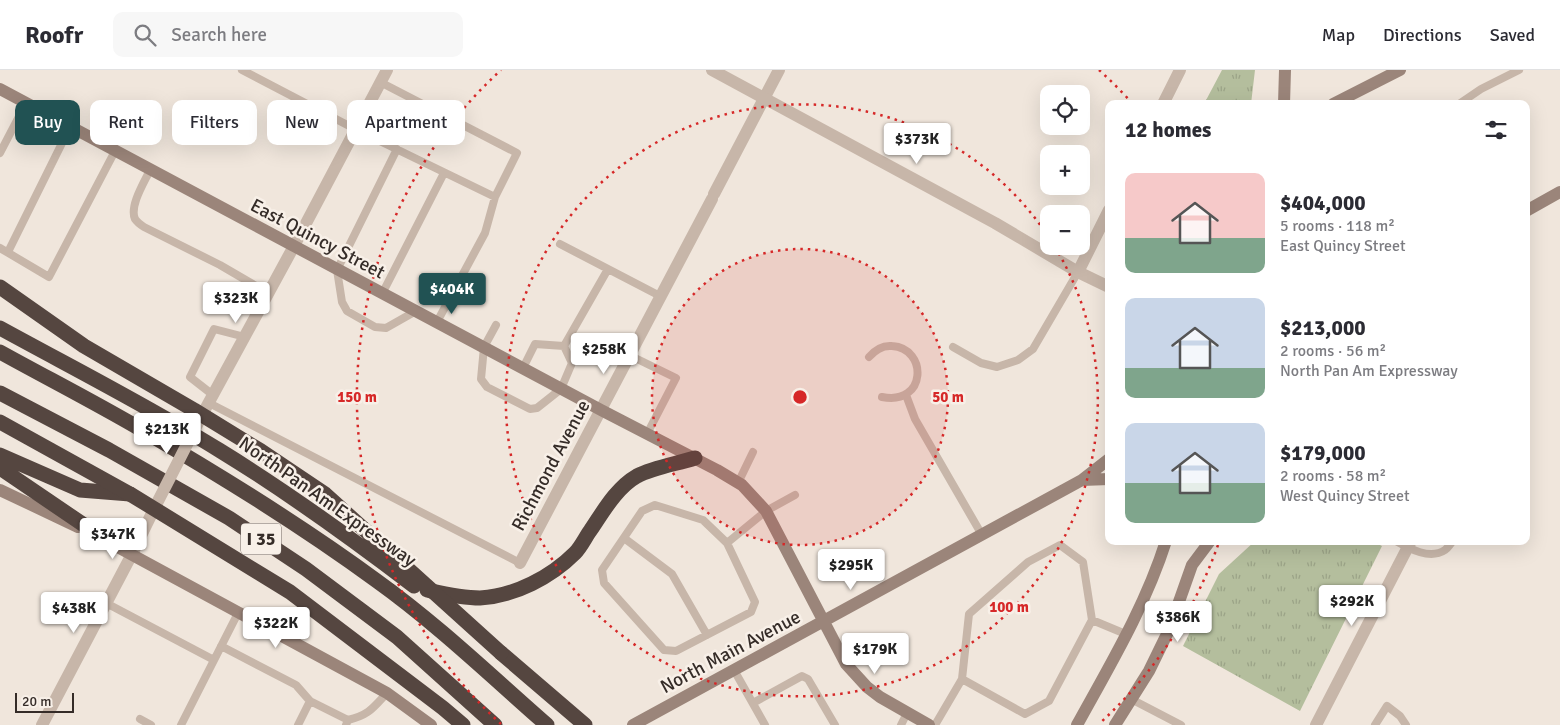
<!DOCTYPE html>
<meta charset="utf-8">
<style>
:root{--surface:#fff;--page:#f7f7f7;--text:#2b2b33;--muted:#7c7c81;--line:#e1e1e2;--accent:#215253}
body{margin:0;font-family:Signika,sans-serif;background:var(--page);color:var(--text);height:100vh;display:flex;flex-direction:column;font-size:19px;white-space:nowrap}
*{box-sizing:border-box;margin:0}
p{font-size:16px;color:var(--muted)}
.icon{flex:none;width:28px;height:28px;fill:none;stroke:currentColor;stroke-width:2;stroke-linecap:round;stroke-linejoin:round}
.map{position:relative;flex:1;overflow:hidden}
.drawer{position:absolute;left:1105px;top:30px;width:425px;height:445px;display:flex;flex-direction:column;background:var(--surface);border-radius:10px;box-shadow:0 5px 20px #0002}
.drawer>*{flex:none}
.guide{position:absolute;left:15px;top:30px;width:475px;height:45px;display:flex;gap:10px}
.tools{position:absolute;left:1040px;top:15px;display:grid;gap:10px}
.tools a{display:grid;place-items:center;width:50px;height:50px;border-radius:10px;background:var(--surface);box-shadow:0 5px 20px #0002;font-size:25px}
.scale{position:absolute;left:15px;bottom:12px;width:59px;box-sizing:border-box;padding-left:5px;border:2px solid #352c28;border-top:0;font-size:14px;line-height:18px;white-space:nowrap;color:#352c28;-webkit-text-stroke:4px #f8f0e8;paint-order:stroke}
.price{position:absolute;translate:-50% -42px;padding:0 11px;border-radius:5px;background:#fff;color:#222;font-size:16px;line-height:32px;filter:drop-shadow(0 1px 2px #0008)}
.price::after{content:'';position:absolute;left:50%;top:30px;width:15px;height:11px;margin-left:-8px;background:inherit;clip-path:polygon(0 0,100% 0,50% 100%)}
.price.current{background:var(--accent);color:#fff}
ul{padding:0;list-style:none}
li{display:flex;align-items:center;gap:15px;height:125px;padding:0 20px}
li span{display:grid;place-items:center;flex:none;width:140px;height:100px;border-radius:10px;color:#555}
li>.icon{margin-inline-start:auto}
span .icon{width:60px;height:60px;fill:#fffc;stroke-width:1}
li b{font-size:21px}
h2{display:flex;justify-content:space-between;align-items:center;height:60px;padding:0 20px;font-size:21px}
.chip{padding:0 18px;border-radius:10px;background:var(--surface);box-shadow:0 5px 20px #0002;font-size:18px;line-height:45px}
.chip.current{background:var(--accent);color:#fff}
header{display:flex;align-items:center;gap:30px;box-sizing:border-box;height:70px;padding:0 25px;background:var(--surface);border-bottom:1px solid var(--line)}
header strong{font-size:24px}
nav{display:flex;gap:28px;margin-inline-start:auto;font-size:18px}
.search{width:350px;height:45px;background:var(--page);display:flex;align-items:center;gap:12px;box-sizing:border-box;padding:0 18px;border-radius:10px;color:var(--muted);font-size:19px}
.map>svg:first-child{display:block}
</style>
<header>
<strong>Roofr</strong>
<div class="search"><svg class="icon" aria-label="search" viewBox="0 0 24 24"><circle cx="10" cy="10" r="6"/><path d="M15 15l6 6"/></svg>Search here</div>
<nav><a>Map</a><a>Directions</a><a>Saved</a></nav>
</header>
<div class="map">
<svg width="1560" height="655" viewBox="0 0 1560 655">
<defs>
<pattern id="grass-tufts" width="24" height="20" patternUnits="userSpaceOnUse" patternTransform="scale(1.25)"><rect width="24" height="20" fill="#b4be9d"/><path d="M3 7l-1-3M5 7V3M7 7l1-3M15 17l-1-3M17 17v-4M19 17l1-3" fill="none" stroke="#9ba387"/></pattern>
</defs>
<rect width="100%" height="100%" fill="#f0e6dc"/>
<path fill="url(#grass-tufts)" d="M 1222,0 L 1255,0 L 1251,34 L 1204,34 Z
M 1255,471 L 1372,471 L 1382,476 L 1300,641 L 1183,576 L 1219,504 Z"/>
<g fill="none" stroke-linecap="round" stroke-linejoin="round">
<path stroke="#c7b6a9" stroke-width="8" d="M 242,0 L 355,59 L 495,127 L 517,83 L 380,12
M 1459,34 L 1481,19 L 1519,0
M 397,79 L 337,200 L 342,232 L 347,241 L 375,257 L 386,258 L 416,241
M 0,83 L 26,33
M 150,100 C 145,111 129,136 135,149 C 137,152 141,155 144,157 L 220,195 L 268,223
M 560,174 L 660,226
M 0,178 L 49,207 L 115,81
M 8,182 L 70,57
M 382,224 L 444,103
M 437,252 L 485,163 L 495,127
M 496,255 L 484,277 L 481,309 L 487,317 L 530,339 L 537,338 L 561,319 L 572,293 L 564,276 L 608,199
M 953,277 L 981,293 L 997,297 L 1018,290 L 1033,279 L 1078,202
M 629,285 L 676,308 L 647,364
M 869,287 C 875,280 882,275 892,276 C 928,278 927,336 882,327
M 523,298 L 535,274 L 564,276
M 213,325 L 190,307 L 214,259 L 245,267
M 906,325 L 915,349 L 982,465
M 209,333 L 520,493
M 738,413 L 753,382
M 624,468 L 672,504 L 707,565
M 1396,471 C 1410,479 1430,490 1445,480 C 1448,478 1450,474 1453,471
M 727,473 L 703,450 L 655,435 L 642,441 L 602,500 L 604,513 L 664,580 L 676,581 L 751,542 L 755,532 L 727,473 L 766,441 L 795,425
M 106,533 L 214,590
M 221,576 L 296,615 L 310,631
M 734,600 L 765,655
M 962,609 L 969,544 L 1028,492 L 1060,475 L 1083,492 L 1092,550
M 1131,629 L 1181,655
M 753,633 L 802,606 L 808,609 L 835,655
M 140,649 L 151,655
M 348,650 C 369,645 373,638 387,623
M 181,655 L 238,543
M 298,655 L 310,631 L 348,650 L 346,655
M 901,655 L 907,643
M 935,655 L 962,609 L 1025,644 L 1049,631 L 1092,550 L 1128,565
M 1375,655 L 1387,636 L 1400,646 L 1406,655"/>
<path stroke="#c7b6a9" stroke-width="12" d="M 1163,34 L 1180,0
M 714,124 L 779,0
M 1078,202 L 1109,140
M 202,345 L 294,176 L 387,0
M 520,493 L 712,129
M 42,655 L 131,486 L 155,437
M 1316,655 L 1411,471"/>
<path stroke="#c7b6a9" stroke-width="12" d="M 712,0 L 995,153 L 1078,202 L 1109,217"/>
<path stroke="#9b857a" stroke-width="12" d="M 0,19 L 601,340 L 717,400 L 742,415 L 766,441 L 846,594 L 867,617 L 880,627 L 929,655
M 1284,34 L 1285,0
M 1333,34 L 1400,0
M 1526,141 L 1560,122
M 1082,410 L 1109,409
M 0,420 L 78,457
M 101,468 L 387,623 L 431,655
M 633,655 L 1082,410 L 1109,389
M 1077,655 C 1110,595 1145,537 1166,471
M 1115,655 L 1149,601 L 1169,560 L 1192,495 L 1210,471"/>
<path stroke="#554640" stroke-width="15" d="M 0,282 C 47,308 96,333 142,360 C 223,407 302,456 377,511 C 437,554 491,606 547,655
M 0,323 L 109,380 L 229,448 L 306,499 L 397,567 L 495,655
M 0,385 L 80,420 L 130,424
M 0,398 L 109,472
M 427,520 C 445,524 462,528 480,528 C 515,526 551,507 575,483 C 581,477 585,468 590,461 C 603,442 616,418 637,406 C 654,397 676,394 695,388
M 501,583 L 585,655"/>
<path stroke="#c7b6a9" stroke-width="12" d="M 155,437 L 202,345"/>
<path stroke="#554640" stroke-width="15" d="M 0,217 L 84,276 L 194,340 L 261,381 L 325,424 L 501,583
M 0,258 C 73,298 148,336 219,380 C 286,421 351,468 414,516
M 0,352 L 130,424 L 290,522 L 443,638 L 463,655"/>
</g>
<circle cx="800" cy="327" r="148" fill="#d62828" fill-opacity=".12"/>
<g fill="none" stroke="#d62828" stroke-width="2.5" stroke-dasharray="2.5 5">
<circle cx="800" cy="327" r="148"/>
<path d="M1055 177A296 296 0 1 1 1048 166"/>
<path d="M1218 475A443 443 0 0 1 1099 654M501 654A443 443 0 0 1 501 0M1099 0A443 443 0 0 1 1132 33"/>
</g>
<g text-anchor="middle" stroke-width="5" stroke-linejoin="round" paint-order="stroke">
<rect fill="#f8f0e8" stroke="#706762" stroke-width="1" x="241" y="453.5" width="40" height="31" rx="4"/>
<g font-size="18" font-weight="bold" fill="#352c28">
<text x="261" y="475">I 35</text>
</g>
<g font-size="19" fill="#352c28" stroke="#f8f0e8">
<text transform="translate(318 168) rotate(28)" y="7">East Quincy Street</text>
<text transform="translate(550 395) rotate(-62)" y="7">Richmond Avenue</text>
<text transform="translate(328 431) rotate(35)" y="7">North Pan Am Expressway</text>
<text transform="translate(730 581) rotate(-28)" y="7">North Main Avenue</text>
</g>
</g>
<circle cx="800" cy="327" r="8" fill="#d62828" stroke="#f8f0e8" stroke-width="2.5"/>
<g font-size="15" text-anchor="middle" font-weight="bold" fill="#d62828" stroke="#f8f0e8" stroke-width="5" stroke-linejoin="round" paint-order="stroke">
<text x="948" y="332">50 m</text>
<text x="357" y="332">150 m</text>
<text x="1009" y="542">100 m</text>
</g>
</svg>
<div class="tools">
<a><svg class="icon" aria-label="locate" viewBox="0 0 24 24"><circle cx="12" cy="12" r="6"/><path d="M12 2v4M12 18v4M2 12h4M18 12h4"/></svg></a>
<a>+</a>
<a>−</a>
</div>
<div class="scale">20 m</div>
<b class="price" style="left:917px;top:95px">$373K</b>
<b class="price current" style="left:452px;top:245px">$404K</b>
<b class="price" style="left:236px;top:254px">$323K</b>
<b class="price" style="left:604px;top:305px">$258K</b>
<b class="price" style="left:167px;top:385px">$213K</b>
<b class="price" style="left:113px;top:490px">$347K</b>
<b class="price" style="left:851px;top:521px">$295K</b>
<b class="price" style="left:1352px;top:557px">$292K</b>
<b class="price" style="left:74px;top:564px">$438K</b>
<b class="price" style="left:1178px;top:573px">$386K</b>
<b class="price" style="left:276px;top:579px">$322K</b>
<b class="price" style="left:875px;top:605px">$179K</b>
<div class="guide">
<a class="chip current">Buy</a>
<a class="chip">Rent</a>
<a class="chip">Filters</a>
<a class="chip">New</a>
<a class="chip">Apartment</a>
</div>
<section class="drawer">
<h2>12 homes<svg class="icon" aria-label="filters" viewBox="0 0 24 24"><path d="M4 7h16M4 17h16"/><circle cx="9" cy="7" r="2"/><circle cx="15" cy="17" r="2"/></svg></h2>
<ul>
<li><span style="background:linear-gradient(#f6c9c9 65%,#7fa58c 0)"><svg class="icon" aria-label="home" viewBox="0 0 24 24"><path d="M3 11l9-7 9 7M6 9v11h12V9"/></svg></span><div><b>$404,000</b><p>5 rooms · 118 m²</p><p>East Quincy Street</p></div></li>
<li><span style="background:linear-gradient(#c9d6e8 70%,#7fa58c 0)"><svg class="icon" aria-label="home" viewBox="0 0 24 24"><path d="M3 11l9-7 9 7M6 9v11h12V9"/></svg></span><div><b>$213,000</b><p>2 rooms · 56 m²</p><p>North Pan Am Expressway</p></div></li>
<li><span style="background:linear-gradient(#c9d6e8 60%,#7fa58c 0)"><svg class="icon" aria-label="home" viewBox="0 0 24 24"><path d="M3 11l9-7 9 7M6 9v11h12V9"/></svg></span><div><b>$179,000</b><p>2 rooms · 58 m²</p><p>West Quincy Street</p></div></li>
</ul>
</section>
</div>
